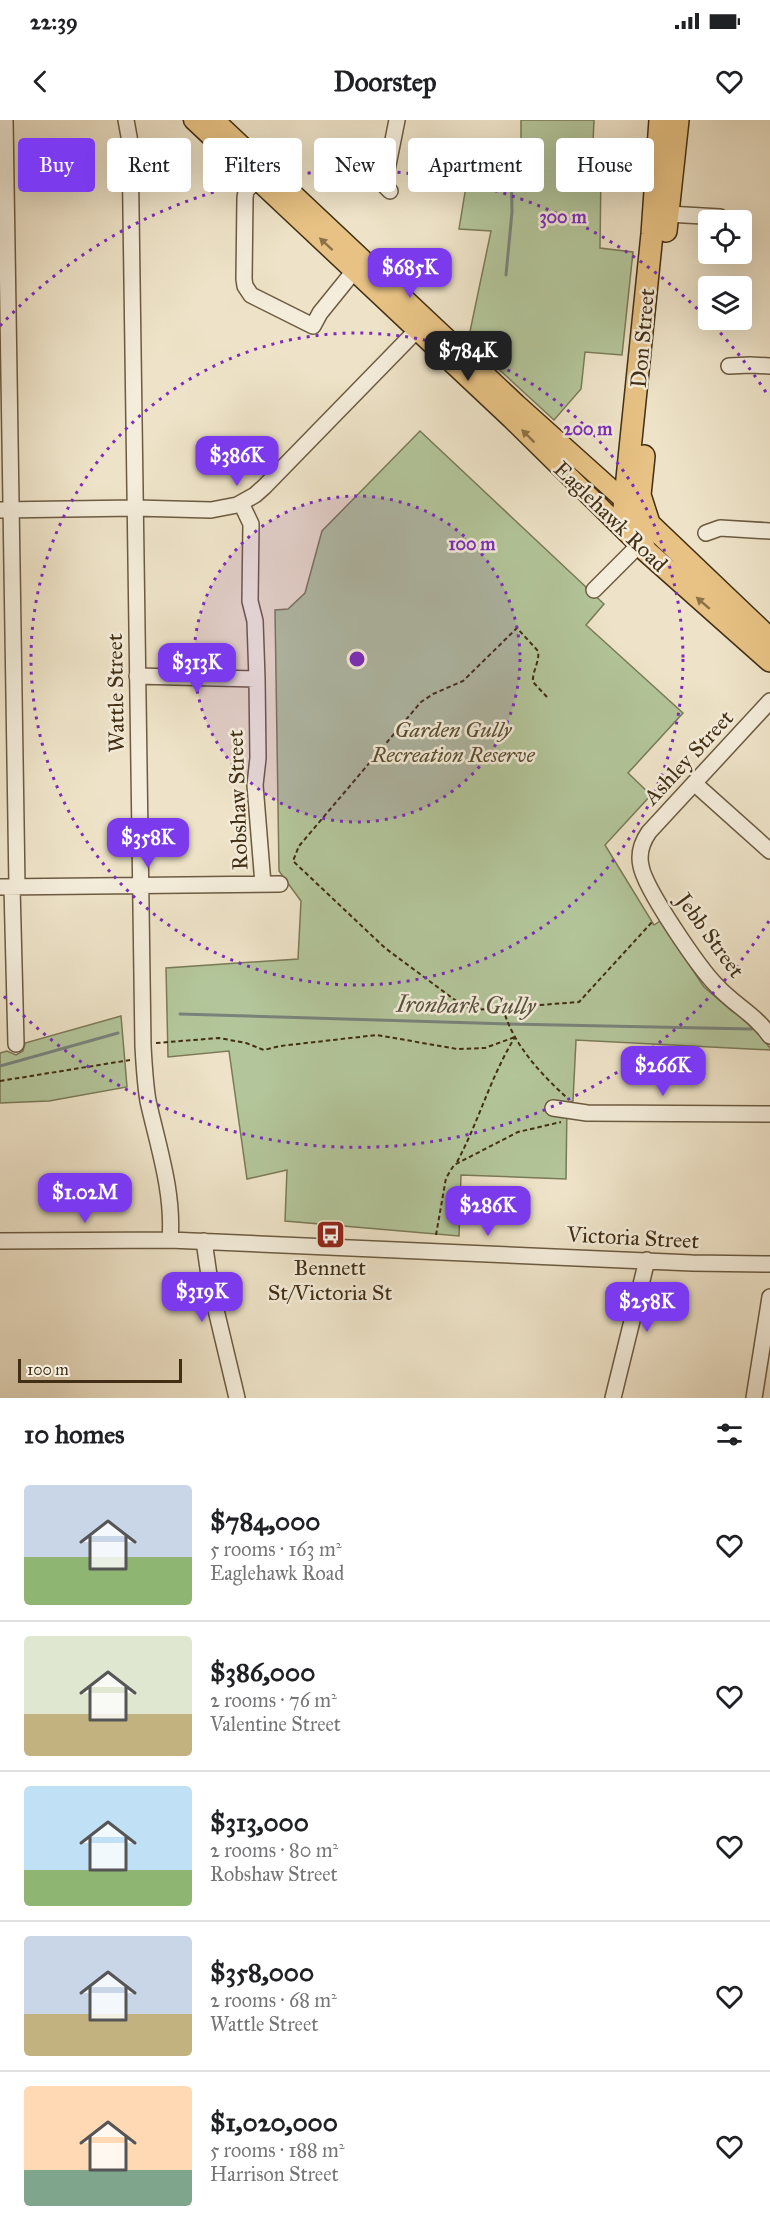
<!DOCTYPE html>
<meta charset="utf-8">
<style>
:root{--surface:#fff;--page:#f6f6f6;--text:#202124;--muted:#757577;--line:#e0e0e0;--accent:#7c3aed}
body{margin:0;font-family:"IM FELL Great Primer",serif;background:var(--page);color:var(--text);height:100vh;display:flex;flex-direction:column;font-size:22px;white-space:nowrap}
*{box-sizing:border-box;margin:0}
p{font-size:20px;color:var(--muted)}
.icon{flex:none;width:33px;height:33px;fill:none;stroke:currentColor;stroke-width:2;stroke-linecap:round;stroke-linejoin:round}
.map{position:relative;height:1278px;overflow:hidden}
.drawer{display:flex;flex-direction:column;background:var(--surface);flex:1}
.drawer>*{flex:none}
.banner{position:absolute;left:18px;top:18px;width:735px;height:54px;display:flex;gap:12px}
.fabs{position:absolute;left:698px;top:90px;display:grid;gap:12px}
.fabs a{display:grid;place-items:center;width:54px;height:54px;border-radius:6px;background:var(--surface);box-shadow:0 6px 24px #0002;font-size:30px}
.scale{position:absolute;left:18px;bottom:15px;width:164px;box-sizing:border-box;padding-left:6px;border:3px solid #412e14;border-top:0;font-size:16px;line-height:21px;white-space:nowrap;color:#412e14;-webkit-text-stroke:4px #f4eddb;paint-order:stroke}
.price{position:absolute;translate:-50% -51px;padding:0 14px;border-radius:12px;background:var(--accent);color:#fff;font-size:20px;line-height:39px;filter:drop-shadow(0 2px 3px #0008)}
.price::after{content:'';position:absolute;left:50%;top:36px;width:18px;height:14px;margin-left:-9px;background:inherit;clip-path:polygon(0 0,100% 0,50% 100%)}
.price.on{background:#222;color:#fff}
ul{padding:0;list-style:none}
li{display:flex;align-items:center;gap:18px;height:150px;padding:0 24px}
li+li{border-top:2px solid var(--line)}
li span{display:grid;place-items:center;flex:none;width:168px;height:120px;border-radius:6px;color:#555}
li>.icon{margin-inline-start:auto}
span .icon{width:72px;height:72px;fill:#fffc;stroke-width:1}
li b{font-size:26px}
h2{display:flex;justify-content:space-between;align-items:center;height:72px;padding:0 24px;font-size:26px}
.tag{padding:0 21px;border-radius:6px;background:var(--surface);box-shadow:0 6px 24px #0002;font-size:21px;line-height:54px}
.tag.on{background:var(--accent);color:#fff}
.status{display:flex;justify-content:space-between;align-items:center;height:42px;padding:0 30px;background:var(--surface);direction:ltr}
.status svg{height:16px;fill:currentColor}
header{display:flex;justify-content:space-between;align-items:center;height:78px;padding:0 24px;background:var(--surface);font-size:27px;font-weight:700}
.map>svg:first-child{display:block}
</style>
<div class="status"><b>22:39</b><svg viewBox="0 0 49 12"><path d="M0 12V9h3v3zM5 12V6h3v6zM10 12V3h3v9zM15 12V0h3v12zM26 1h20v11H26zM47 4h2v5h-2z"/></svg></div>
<header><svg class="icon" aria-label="back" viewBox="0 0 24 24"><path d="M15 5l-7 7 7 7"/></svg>Doorstep<svg class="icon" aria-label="heart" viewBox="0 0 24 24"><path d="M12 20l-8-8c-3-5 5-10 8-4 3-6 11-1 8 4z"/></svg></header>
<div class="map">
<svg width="770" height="1278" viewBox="0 0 770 1278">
<rect width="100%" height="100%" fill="#eee3c8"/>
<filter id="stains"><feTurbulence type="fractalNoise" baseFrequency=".00333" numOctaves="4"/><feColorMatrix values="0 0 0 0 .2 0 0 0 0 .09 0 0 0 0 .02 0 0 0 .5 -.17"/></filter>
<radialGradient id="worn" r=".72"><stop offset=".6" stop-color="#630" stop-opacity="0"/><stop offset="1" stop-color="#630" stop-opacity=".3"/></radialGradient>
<path fill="#b3c59a" stroke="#7a7a57" stroke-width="1.5" d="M 521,0 L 594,0 L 593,22 L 601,50 L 600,128 L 633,132 L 622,235 L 585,232 L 581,269 L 554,300 L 468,221 L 491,111 L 459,109 L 467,60 L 452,59 L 457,29 L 521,36 Z
M 420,311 L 604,484 L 586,505 L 683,593 L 628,653 L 651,675 L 605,725 L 654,805 L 660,801 L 704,867 L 733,892 L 750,901 L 770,928 L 770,930 L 576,920 L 573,981 L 567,983 L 566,1059 L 461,1055 L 459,1116 L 285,1101 L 287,1050 L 247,1059 L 229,931 L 168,937 L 166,848 L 298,839 L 301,781 L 279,751 L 275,490 L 288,489 L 305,473 L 322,411 Z
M 121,896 L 127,967 L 49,981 L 0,983 L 0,933 L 7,931 L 16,935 L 23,931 L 25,923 Z"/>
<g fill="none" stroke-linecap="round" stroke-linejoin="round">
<path stroke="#79837c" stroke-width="3" d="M 506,155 L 512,92 L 511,42
M 180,894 L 509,904 L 752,909
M 0,946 L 118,913"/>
<defs>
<path id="minor" d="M 5,0 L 17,767
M 126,0 L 130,22 L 143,926 C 144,944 145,963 148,981 C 158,1026 174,1073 170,1120
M 257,59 L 246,71 L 245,78 L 244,159 L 245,166 L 251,175 L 313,206 L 320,193 L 354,151
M 390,71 L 385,66 L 385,60 L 397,0
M 668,94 L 720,97
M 729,246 L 750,245 L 770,246
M 241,383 L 251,404 L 250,481 L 255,501 L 257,559 L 258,638 L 255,665 L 263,764
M 0,390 L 135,388 L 211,390 L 237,385 L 255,375 L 264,367 L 417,210
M 706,413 L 720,408 L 770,411
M 594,470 L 639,425
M 137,556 L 257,559
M 770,581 L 649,712 C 642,722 638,733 641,746 C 645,769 699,848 717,866 C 733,884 756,895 770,916
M 694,663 L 770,731
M 0,767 L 280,764
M 12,767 L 16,924
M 553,988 L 587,993 L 770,994
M 0,1121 L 170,1120 L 692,1143 L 770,1144
M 204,1121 L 211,1169 L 237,1278
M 613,1278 L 647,1140
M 754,1278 L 770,1177"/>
<path id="major" d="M 193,0 L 511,299 L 642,428
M 215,0 L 517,284 L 624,380"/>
<path id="highway" d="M 660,0 L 652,114 L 624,388 L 646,431 L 770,541
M 666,111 L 678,0
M 644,336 L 640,375 L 649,403
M 640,395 L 770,519"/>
</defs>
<use href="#minor" stroke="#6c5b41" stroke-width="18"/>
<use href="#major" stroke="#412e14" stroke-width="21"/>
<use href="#highway" stroke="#412e14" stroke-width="24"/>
<path stroke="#412e14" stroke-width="2" stroke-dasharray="4.5 3" stroke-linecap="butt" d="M 547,577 L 533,562 C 532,551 540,542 538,531 L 517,508 L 463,561 L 433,574 L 421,582 L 299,726 L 293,741 L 385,828 L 463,886 L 474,890 L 579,882 L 653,801
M 503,888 C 512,923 540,953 566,977
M 156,923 L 219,918 L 246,923 L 264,930 L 280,926 L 377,915 L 457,929 L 485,928 L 515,917
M 0,961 L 130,940
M 457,1042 C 479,1001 490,958 515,917
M 436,1115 L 446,1058 L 454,1045 L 518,1012 L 561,1002"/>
<use href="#minor" stroke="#f4eddb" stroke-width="15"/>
<use href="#major" stroke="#e7c284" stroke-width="18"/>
<use href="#highway" stroke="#e7c284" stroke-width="21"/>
</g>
<defs><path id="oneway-solid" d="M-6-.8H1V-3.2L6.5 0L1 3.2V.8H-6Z" transform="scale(1.5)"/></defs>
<g fill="#8c7146">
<use href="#oneway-solid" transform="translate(326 124) rotate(-137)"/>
<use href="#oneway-solid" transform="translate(528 316) rotate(-135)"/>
<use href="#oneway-solid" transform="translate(703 483) rotate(-139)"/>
</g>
<circle cx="357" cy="539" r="163" fill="#7b2cbf" fill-opacity=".12"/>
<g fill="none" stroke="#7b2cbf" stroke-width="3" stroke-dasharray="3 6">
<circle cx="357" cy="539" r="163"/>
<circle cx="357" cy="539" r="326"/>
<path d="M769 801A488 488 0 0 1 0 872M0 206A488 488 0 0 1 769 277"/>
</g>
<defs>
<symbol id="bus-square" viewBox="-11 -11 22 22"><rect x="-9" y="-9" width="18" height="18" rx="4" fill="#8f2418" stroke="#f4eddb"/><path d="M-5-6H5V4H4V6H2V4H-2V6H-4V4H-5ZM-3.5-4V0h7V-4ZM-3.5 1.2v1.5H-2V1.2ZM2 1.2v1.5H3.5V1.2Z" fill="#fff"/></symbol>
</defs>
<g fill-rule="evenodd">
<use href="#bus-square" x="314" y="1098" width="33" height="33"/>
</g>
<g text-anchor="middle" stroke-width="5" stroke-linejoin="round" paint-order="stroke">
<g font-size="22" fill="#412e14" stroke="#f4eddb">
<text transform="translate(642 218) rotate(-85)" y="8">Don Street</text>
<text transform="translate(611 396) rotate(44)" y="8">Eaglehawk Road</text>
<text transform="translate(115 573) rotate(-91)" y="8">Wattle Street</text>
<text transform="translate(688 637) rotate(-47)" y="8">Ashley Street</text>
<text transform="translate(237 680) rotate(-92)" y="8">Robshaw Street</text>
<text transform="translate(711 815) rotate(54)" y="8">Jebb Street</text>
<text transform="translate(633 1117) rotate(3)" y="8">Victoria Street</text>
</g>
<g font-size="22" font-style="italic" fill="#584c2f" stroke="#f4eddb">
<text x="453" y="617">Garden Gully<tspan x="453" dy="25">Recreation Reserve</tspan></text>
</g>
<g font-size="22" fill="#412e14" stroke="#f4eddb">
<text x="330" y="1155">Bennett<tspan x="330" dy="25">St/Victoria St</tspan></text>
</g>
<g font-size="24" font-style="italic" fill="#58513f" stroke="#f4eddb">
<text transform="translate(466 885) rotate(1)" y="8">Ironbark Gully</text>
</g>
</g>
<circle cx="357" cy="539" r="9" fill="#7b2cbf" stroke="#f4eddb" stroke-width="3"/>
<g font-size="18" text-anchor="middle" font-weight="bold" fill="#7b2cbf" stroke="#f4eddb" stroke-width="5" stroke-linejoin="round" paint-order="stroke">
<text x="563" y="103">300 m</text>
<text x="588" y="315">200 m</text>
<text x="472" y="430">100 m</text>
</g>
<rect width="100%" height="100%" filter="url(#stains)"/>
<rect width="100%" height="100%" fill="url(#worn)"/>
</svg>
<div class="fabs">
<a><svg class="icon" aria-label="locate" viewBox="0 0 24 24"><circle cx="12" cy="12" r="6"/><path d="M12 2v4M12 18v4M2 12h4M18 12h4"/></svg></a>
<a><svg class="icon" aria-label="layers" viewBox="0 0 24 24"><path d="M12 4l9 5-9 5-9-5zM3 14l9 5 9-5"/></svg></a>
</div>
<div class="scale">100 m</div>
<b class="price" style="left:410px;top:179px">$685K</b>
<b class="price on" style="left:468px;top:262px">$784K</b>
<b class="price" style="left:237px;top:367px">$386K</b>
<b class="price" style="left:197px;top:574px">$313K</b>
<b class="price" style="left:148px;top:749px">$358K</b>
<b class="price" style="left:663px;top:977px">$266K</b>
<b class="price" style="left:85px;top:1104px">$1.02M</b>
<b class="price" style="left:488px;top:1117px">$286K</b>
<b class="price" style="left:202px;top:1203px">$319K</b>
<b class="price" style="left:647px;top:1213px">$258K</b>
<div class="banner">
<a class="tag on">Buy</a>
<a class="tag">Rent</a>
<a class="tag">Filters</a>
<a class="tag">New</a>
<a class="tag">Apartment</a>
<a class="tag">House</a>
</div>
</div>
<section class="drawer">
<h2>10 homes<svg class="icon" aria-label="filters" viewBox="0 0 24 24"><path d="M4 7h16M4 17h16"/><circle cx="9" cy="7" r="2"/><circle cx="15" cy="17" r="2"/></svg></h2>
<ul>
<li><span style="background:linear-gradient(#c9d6e8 60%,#8fb573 0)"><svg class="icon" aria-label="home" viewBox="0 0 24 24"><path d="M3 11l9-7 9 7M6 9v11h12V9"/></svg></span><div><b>$784,000</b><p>5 rooms · 163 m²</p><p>Eaglehawk Road</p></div><svg class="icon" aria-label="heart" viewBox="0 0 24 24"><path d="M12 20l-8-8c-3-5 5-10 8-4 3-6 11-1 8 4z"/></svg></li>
<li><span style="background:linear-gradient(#dfe7d0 65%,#c2b280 0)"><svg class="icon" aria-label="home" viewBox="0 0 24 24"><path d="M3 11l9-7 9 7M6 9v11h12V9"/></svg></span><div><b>$386,000</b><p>2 rooms · 76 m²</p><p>Valentine Street</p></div><svg class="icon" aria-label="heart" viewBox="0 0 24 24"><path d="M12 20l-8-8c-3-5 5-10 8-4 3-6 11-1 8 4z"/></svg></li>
<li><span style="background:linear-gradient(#bfe0f5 70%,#8fb573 0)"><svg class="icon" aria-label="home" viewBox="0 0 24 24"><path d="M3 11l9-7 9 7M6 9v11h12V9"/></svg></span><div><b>$313,000</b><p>2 rooms · 80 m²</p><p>Robshaw Street</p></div><svg class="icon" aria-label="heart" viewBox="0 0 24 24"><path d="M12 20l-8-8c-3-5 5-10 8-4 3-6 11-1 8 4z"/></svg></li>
<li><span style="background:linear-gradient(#c9d6e8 65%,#c2b280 0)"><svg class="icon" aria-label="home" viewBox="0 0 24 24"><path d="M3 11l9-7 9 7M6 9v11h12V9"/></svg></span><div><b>$358,000</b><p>2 rooms · 68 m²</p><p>Wattle Street</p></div><svg class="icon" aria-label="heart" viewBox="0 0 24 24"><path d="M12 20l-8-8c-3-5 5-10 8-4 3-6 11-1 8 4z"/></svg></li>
<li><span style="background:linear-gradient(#ffd9b3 70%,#7fa58c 0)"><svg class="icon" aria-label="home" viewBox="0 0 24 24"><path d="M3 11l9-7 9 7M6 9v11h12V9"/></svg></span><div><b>$1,020,000</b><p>5 rooms · 188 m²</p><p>Harrison Street</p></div><svg class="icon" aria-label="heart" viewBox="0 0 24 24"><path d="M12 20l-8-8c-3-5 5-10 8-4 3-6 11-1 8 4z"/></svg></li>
</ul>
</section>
